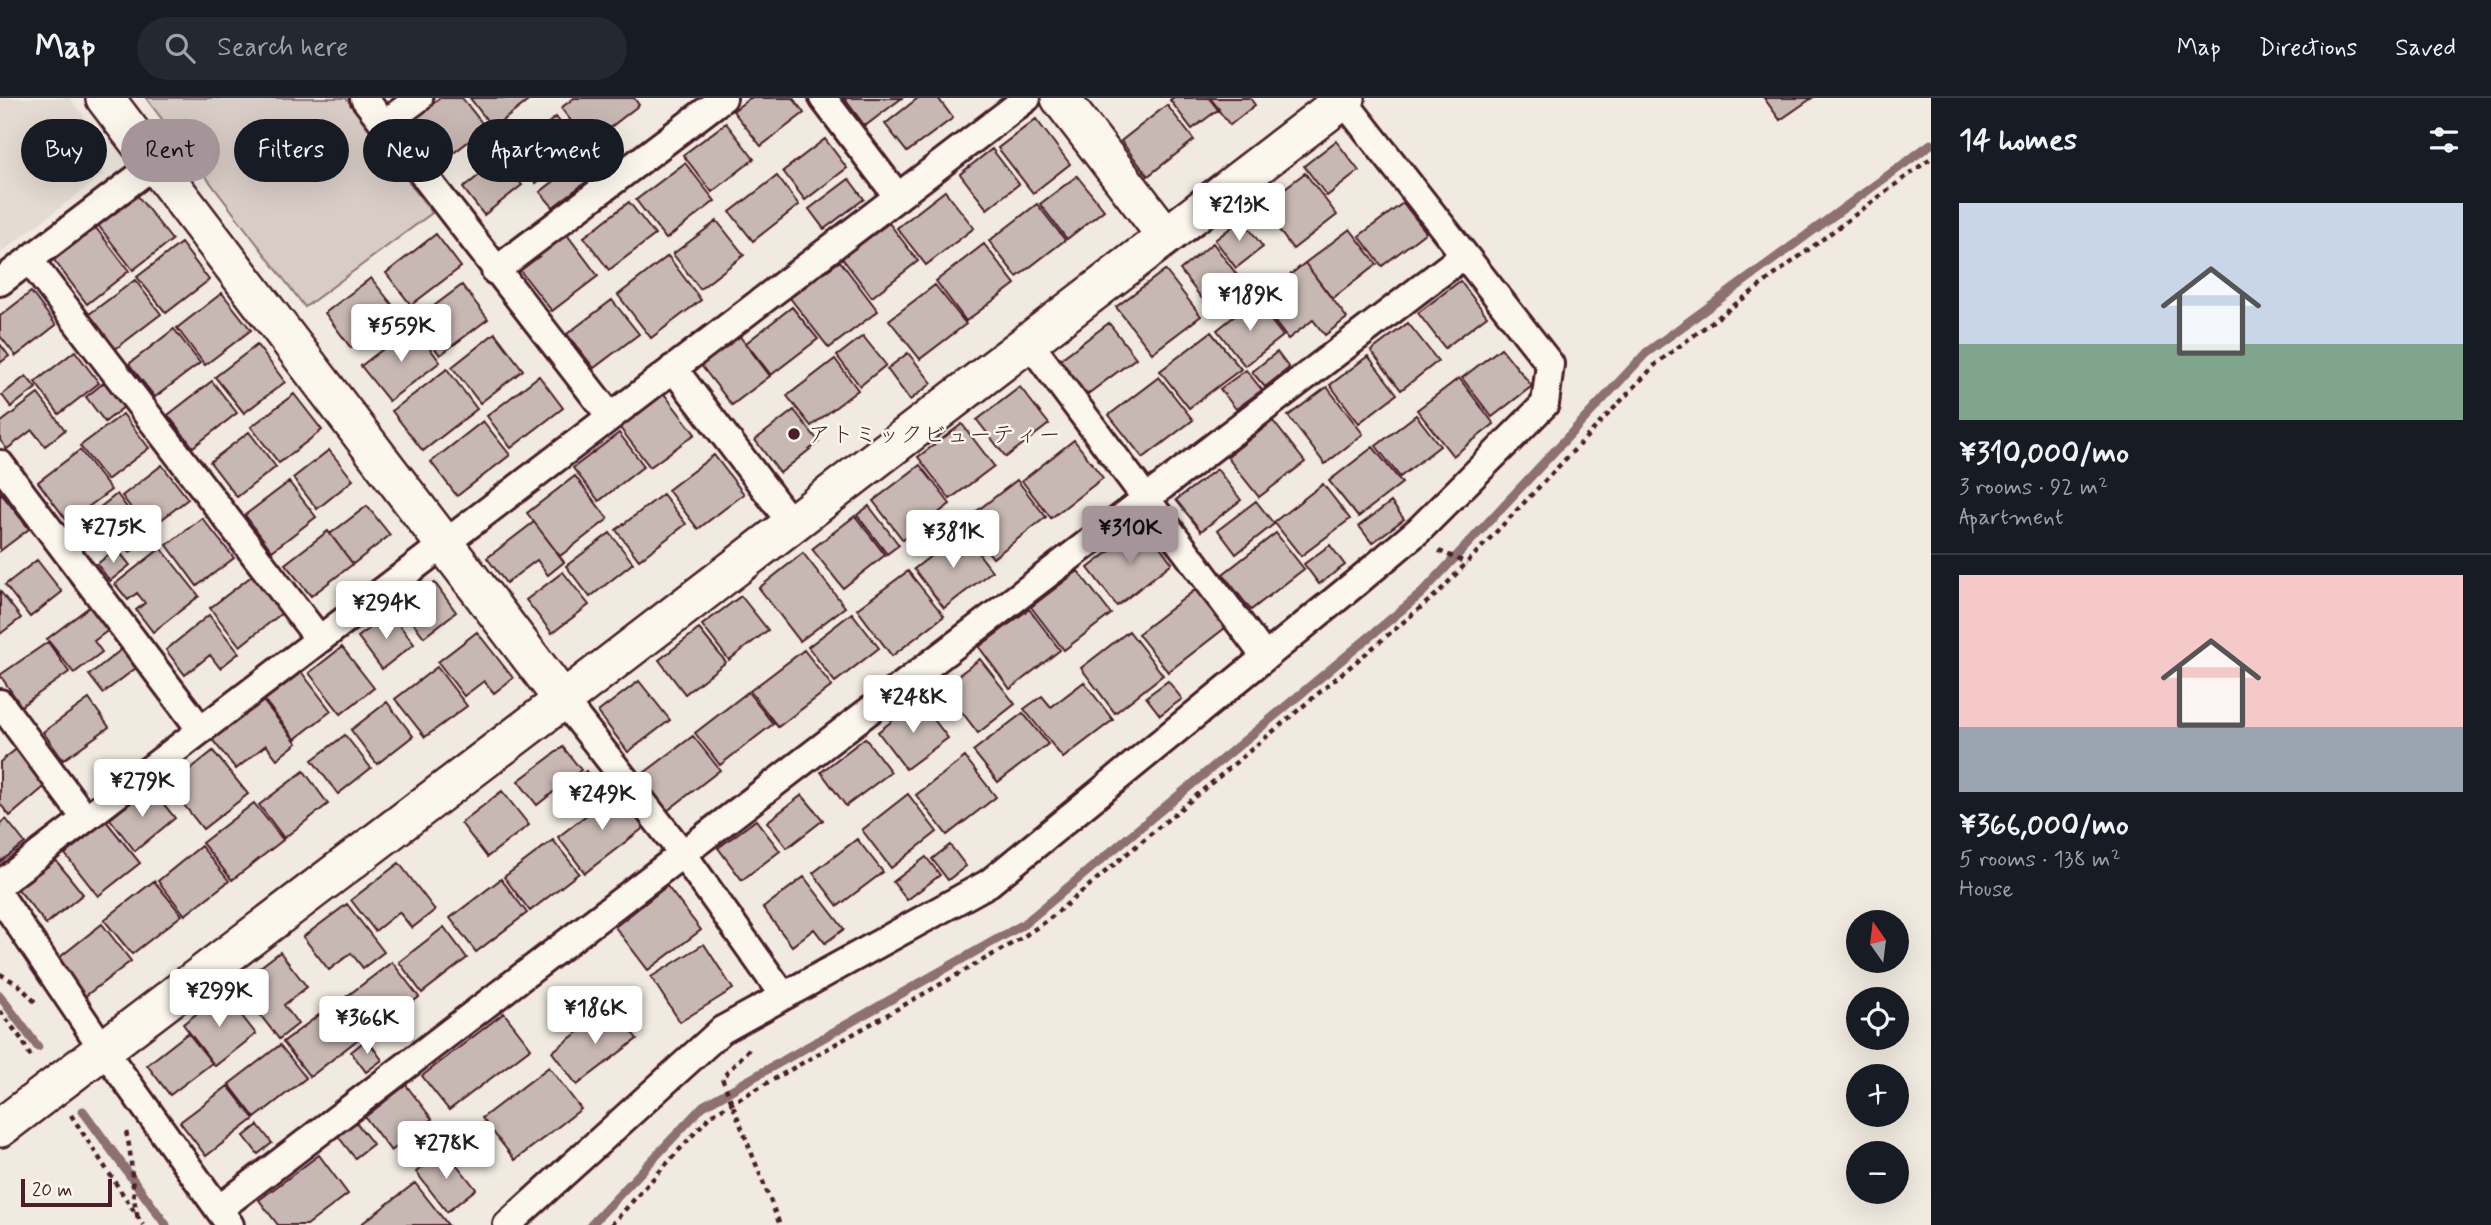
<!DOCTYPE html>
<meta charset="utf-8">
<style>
:root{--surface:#171b24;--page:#242831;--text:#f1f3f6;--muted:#9ea1a6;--line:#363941;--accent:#a6949b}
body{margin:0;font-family:Mynerve,"Klee One",sans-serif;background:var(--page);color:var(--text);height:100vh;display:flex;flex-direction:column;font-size:26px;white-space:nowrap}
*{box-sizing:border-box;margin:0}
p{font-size:23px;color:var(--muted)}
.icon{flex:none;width:38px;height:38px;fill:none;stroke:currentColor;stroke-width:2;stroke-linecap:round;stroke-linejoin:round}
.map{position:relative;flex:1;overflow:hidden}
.sheet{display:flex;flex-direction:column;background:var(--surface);width:560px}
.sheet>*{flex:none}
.guide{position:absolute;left:21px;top:21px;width:665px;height:63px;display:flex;gap:14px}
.needle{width:46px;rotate:346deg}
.buttons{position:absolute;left:1846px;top:812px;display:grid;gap:14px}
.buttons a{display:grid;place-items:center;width:63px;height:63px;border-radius:50%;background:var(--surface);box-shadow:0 7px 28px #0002;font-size:35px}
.scale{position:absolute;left:21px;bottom:18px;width:91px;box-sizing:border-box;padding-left:7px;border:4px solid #4a1f2b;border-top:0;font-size:19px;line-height:24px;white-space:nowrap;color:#4a1f2b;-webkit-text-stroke:5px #fbf7ec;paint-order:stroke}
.price{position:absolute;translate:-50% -60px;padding:0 16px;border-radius:7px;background:#fff;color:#222;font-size:23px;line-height:46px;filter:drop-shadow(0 2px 4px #0008)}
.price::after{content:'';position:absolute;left:50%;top:42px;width:21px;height:16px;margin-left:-10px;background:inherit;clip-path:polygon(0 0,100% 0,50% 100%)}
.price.selected{background:var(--accent);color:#111}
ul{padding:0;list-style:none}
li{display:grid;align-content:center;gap:14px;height:371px;padding:0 28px}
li+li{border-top:2px solid var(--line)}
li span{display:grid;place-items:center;height:217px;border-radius:0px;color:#555}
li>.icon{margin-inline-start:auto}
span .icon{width:126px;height:126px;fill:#fffc;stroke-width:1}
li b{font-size:30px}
h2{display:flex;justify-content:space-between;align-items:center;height:84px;padding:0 28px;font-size:30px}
.chip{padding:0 24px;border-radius:32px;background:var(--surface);box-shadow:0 7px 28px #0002;font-size:24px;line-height:63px}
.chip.selected{background:var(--accent);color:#111}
header{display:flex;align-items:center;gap:42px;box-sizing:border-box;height:98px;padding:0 35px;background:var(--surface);border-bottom:2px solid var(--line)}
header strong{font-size:33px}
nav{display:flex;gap:38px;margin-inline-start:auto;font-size:24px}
.search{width:490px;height:63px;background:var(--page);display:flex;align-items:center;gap:18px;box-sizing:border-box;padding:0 24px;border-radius:38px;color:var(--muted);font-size:26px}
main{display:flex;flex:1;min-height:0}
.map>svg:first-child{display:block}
</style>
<header>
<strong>Map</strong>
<div class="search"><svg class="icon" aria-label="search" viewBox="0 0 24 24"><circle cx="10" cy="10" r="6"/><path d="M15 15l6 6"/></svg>Search here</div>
<nav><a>Map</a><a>Directions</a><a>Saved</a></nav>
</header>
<main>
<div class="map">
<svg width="1931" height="1127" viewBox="0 0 1931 1127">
<rect width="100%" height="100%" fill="#f0eae0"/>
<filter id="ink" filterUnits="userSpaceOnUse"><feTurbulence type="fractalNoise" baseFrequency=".0143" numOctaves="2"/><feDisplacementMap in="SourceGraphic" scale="14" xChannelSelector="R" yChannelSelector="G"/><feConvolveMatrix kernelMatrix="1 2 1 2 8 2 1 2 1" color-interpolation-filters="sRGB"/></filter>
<g filter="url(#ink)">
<path fill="#e4dbd2" d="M 0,0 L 70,0 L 106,49 L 103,77 L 0,155 Z"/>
<path fill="#d8ccc6" stroke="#917678" stroke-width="2" d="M 146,0 L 346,0 L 432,115 L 305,209 Z"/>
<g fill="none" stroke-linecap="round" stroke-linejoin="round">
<path stroke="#8c6f72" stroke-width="9" d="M 0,898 L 38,949
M 83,1013 L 166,1127
M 591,1127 L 703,1008 L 1024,826 L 1422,495 L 1646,255 L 1931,46"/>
</g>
<path fill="#c8b8b3" stroke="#4a1f2b" stroke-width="2" d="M 440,0 L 462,0 L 486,30 L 439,66 L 408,25 Z
M 470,0 L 532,0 L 493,30 Z
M 574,0 L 634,0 L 639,7 L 589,46 L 561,10 Z
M 750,0 L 793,0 L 804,15 L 761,48 L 733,13 Z
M 844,0 L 902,0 L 865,28 Z
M 918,0 L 938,0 L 953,20 L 907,54 L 885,26 Z
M 1172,0 L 1210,0 L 1219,11 L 1192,31 L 1170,2 Z
M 1209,0 L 1250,0 L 1255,7 L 1230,27 Z
M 1764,0 L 1812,0 L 1780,22 Z
M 1167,7 L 1194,42 L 1148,78 L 1121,43 Z
M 556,19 L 581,51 L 536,85 L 511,54 Z
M 1036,21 L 1070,66 L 1033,95 L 998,50 Z
M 726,25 L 754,61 L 712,94 L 683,57 Z
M 825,41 L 847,70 L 805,102 L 783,73 Z
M 1336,43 L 1359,73 L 1327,98 L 1304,68 Z
M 992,51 L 1019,86 L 987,111 L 960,76 Z
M 501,60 L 522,87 L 484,117 L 463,90 Z
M 685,65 L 715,103 L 666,141 L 636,102 Z
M 574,68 L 586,84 L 553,109 L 540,94 Z
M 1305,75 L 1337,117 L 1293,151 L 1261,108 Z
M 777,78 L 799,107 L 753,143 L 730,114 Z
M 1077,78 L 1104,112 L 1067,141 L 1040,106 Z
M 849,81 L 864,101 L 824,131 L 809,111 Z
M 945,93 L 974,130 L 926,167 L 897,130 Z
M 137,97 L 172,142 L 133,172 L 98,127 Z
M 629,104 L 655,137 L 609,172 L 584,139 Z
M 1403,105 L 1426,134 L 1382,168 L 1359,138 Z
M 1037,106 L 1065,142 L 1017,179 L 989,143 Z
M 1242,121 L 1263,149 L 1236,170 L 1215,142 Z
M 717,123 L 744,157 L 700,191 L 673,156 Z
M 889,125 L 918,163 L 872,199 L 842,160 Z
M 96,130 L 129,173 L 87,206 L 54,162 Z
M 1350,131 L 1377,166 L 1332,201 L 1305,165 Z
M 565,134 L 598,178 L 552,213 L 518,170 Z
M 436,136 L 461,169 L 411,207 L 386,175 Z
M 181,145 L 209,182 L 166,215 L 137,179 Z
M 1213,145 L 1240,181 L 1207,207 L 1180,172 Z
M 984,146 L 1015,186 L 966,223 L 936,183 Z
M 668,158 L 701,202 L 651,240 L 618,197 Z
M 840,163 L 878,213 L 829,250 L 790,200 Z
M 1305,165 L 1347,220 L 1325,237 L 1313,222 L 1288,241 L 1258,202 Z
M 1165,172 L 1201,218 L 1152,255 L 1116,209 Z
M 371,180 L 398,214 L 351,250 L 325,215 Z
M 135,182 L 161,216 L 114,252 L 88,217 Z
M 1460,183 L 1487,218 L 1445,250 L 1418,215 Z
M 462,187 L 488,221 L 440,257 L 414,223 Z
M 935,187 L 966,226 L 920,261 L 889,222 Z
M 31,194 L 56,227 L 16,258 L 0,238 L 0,218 Z
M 222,195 L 251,232 L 205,267 L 177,230 Z
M 612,202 L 639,236 L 594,270 L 567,236 Z
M 1255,202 L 1283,238 L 1245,268 L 1217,232 Z
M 792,209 L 818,241 L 771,277 L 746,245 Z
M 1109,225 L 1136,260 L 1085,298 L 1058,263 Z
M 1408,225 L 1438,263 L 1401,292 L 1371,253 Z
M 413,228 L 440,264 L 389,303 L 361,268 Z
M 174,231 L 200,265 L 155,299 L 129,266 Z
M 1211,234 L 1241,271 L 1189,310 L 1160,273 Z
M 495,235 L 523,272 L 480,305 L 452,269 Z
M 738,236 L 770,278 L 732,307 L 700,266 Z
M 863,238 L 886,267 L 860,288 L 837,258 Z
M 0,246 L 9,258 L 0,265 Z
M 257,247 L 285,284 L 244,315 L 215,279 Z
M 1501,250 L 1532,288 L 1492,319 L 1462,280 Z
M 75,253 L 99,285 L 59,316 L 35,284 Z
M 1277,254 L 1289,270 L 1265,289 L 1252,274 Z
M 908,255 L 932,285 L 910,302 L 887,271 Z
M 1368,258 L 1397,296 L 1359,325 L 1330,287 Z
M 835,261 L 858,292 L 811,328 L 787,298 Z
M 447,271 L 477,311 L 423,353 L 392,313 Z
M 1246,272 L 1262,292 L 1236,311 L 1220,291 Z
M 26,278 L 36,290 L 11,309 L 2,297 Z
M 539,278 L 563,310 L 511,350 L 487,318 Z
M 1159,279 L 1193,322 L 1143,360 L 1109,317 Z
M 1459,280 L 1494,326 L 1453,358 L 1417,312 Z
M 106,283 L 125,308 L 105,324 L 86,299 Z
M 212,283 L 237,315 L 193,349 L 168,317 Z
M 1020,289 L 1049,326 L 1006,359 L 977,322 Z
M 1327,289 L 1363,336 L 1325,366 L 1288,318 Z
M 661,292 L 695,336 L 650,369 L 617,326 Z
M 38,296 L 65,332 L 45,348 L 32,332 L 7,351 L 0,342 L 0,325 Z
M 294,296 L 322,332 L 279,365 L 251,329 Z
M 794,312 L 819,344 L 780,375 L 755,342 Z
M 123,316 L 149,350 L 107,382 L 80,348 Z
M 1416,317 L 1440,348 L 1400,379 L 1376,348 Z
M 483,323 L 510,357 L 457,398 L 431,364 Z
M 1273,323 L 1305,364 L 1259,399 L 1227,359 Z
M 962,326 L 994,368 L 950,401 L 918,359 Z
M 249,334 L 276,369 L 237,399 L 210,364 Z
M 619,335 L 644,368 L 599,403 L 573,370 Z
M 1074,342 L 1103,380 L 1051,420 L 1022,383 Z
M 1373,349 L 1402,385 L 1358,419 L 1329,383 Z
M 80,352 L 111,392 L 68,424 L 38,384 Z
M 329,352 L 353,382 L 317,411 L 293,380 Z
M 714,357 L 744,396 L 698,431 L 668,392 Z
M 162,367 L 188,401 L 148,432 L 122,398 Z
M 920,367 L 950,406 L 903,442 L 873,403 Z
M 1217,371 L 1241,402 L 1201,433 L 1176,402 Z
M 575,378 L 608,421 L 560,458 L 527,415 Z
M 1017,382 L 1046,419 L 993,460 L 964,423 Z
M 289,384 L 316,419 L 272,453 L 245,417 Z
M 1323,386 L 1350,421 L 1301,458 L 1274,424 Z
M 0,394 L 29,431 L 0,453 Z
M 117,396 L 131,415 L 85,450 L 71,432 Z
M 663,396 L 686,426 L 639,462 L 616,432 Z
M 1256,403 L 1274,426 L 1236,456 L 1218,432 Z
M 1391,404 L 1404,421 L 1372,445 L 1359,428 Z
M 367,408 L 390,437 L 353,466 L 330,436 Z
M 869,408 L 899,447 L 887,456 L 857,417 Z
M 855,418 L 885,457 L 843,490 L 812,451 Z
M 132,419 L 148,440 L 130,454 L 114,434 Z
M 202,420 L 234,460 L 197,488 L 167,447 Z
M 534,424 L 564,464 L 548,477 L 537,462 L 506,485 L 487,460 Z
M 1144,427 L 1172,465 L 1117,508 L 1088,470 Z
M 328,433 L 353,466 L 311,498 L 285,466 Z
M 962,434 L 992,473 L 944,510 L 914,471 Z
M 610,435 L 633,465 L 590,499 L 566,468 Z
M 1276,435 L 1304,471 L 1251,512 L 1223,476 Z
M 1330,447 L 1345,467 L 1319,486 L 1304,466 Z
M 161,450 L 199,498 L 153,534 L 136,512 L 145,505 L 137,495 L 128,502 L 115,486 Z
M 117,451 L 130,467 L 110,483 L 97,466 Z
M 803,455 L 845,509 L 800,543 L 759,490 Z
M 37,462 L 62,494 L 30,519 L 5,487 Z
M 908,473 L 944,518 L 892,558 L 857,511 Z
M 1078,473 L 1111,516 L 1064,552 L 1031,509 Z
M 563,474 L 589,507 L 552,535 L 526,502 Z
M 253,477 L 282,515 L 240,548 L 210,510 Z
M 435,485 L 456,514 L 424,539 L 402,510 Z
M 1195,492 L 1225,530 L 1168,574 L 1138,536 Z
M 0,493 L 21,520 L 0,536 Z
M 741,498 L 768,532 L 729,562 L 702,527 Z
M 92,507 L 110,531 L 94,543 L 102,554 L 74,575 L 47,541 Z
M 1029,511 L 1060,552 L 1010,591 L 979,549 Z
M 390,515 L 414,546 L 382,571 L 358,539 Z
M 852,515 L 879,550 L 835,584 L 808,549 Z
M 209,517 L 239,555 L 220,570 L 210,557 L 185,577 L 166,552 Z
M 699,531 L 726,564 L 685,596 L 659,562 Z
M 1129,533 L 1163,577 L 1115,615 L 1081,570 Z
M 477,534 L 513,580 L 494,595 L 484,583 L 464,598 L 438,564 Z
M 48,544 L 69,574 L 21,608 L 0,577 Z
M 342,549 L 374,590 L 341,616 L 309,575 Z
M 122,551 L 136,570 L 103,595 L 89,577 Z
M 804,552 L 832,588 L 778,629 L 750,593 Z
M 980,561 L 1015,606 L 978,635 L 943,589 Z
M 437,569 L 467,608 L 425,639 L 395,601 Z
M 299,571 L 331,613 L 295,641 L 262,599 Z
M 639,583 L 670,622 L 628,654 L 598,614 Z
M 1168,583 L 1182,601 L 1160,617 L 1146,599 Z
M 1084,584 L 1113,622 L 1063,660 L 1024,611 L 1042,598 L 1051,609 Z
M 748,594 L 773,626 L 720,667 L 695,635 Z
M 260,599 L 297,645 L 277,661 L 266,647 L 236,671 L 210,639 Z
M 89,601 L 109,629 L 63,662 L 43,634 Z
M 919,602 L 948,640 L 906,671 L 878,634 Z
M 387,604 L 413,638 L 377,666 L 351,632 Z
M 1023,615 L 1048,646 L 998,684 L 973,653 Z
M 345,637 L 371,670 L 338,696 L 312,662 Z
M 693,638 L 720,672 L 667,713 L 640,678 Z
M 865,640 L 891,674 L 846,708 L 821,674 Z
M 19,649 L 49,685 L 10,718 L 0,706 L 0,664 Z
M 563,649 L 581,672 L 537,707 L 518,683 Z
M 213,653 L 248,696 L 203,731 L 169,688 Z
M 965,659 L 996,699 L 947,737 L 916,697 Z
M 304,673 L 328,706 L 284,740 L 259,707 Z
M 586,673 L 601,693 L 582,708 L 566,689 Z
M 150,689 L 175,720 L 135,753 L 110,721 Z
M 502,693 L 529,727 L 487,759 L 461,725 Z
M 618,693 L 646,728 L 585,775 L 558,739 Z
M 908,696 L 937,734 L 891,770 L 862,732 Z
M 802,697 L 823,722 L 787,750 L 767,724 Z
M 254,705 L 283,742 L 232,782 L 202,745 Z
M 6,721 L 25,745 L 0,764 L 0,725 Z
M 756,722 L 780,753 L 742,782 L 718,750 Z
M 106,723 L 140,765 L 98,798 L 65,756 Z
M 857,741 L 883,774 L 838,808 L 813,775 Z
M 553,742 L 579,775 L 530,813 L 504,779 Z
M 950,747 L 966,768 L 948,782 L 932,761 Z
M 201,748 L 229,783 L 185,817 L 158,783 Z
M 926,759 L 940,777 L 907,802 L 893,784 Z
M 54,760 L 83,796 L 46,826 L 17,790 Z
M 399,765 L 435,812 L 412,830 L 399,814 L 375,833 L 351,802 Z
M 804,779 L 844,831 L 825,845 L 814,831 L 792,848 L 763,810 Z
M 501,781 L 527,815 L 476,854 L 450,820 Z
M 154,783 L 182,817 L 132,856 L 104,822 Z
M 667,788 L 701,832 L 648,872 L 615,829 Z
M 347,806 L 384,854 L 363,870 L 351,855 L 329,872 L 303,839 Z
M 102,826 L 131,863 L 84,899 L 55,863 Z
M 444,829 L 467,860 L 422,895 L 399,864 Z
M 704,846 L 733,891 L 680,924 L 651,879 Z
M 280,854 L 307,889 L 284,907 L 298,926 L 279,941 L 237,887 Z
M 392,864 L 419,899 L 373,935 L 346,899 Z
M 224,895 L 256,936 L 215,968 L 183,926 Z
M 331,908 L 357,942 L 310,979 L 283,944 Z
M 612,908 L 637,941 L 577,987 L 552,954 Z
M 504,915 L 531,950 L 449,1012 L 422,978 Z
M 188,935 L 212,965 L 170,997 L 147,967 Z
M 367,941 L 382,962 L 366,974 L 351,954 Z
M 280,947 L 306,980 L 255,1020 L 229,986 Z
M 549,969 L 581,1011 L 515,1062 L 482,1020 Z
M 406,987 L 432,1021 L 391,1053 L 365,1019 Z
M 228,988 L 254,1021 L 206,1058 L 180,1024 Z
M 355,1023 L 373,1046 L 355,1060 L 337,1037 Z
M 258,1027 L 272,1045 L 258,1056 L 244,1038 Z
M 445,1052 L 476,1091 L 447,1114 L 416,1074 Z
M 319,1057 L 348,1096 L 307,1127 L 278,1127 L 259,1102 Z
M 415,1085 L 448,1127 L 360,1127 Z"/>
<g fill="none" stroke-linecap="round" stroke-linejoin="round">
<defs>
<path id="street" d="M 364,0 L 610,318
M 823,0 L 898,99
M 384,26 L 419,0
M 30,163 L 319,541
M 495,173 L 723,0
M 0,184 L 155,66
M 1028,243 L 1265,559
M 673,270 L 792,426
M 0,366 L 201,632
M 563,602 L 683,756 L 783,897
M 0,605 L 85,720
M 0,786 L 1027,0
M 0,798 L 103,951 L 230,1127
M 219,1111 L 1464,157
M 507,1127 L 722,932 L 989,785 L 1357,484 L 1419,432 L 1545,306 L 1550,266 L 1343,2"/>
<path id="secondary" d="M 105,0 L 563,602
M 1060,0 L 1166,138
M 0,1030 L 563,602 L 1346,0"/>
</defs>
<use href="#street" stroke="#4a1f2b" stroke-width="32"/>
<use href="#secondary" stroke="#4a1f2b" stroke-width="42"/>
<path stroke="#4a1f2b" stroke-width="4.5" stroke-dasharray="5 5" stroke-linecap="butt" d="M 1439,453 L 1467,465
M 0,876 L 19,887 L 35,904
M 0,913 L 23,943 L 31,960
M 749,951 L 722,980 L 780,1127
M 71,1017 L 143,1127
M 126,1034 C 134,1063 130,1091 138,1120
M 611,1127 L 711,1017 L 1020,841 L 1048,822 L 1438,495 L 1657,265 L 1931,60"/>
<use href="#street" stroke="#fbf7ec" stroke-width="26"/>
<use href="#secondary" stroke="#fbf7ec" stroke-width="37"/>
</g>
</g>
<circle fill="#4a1f2b" stroke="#fbf7ec" stroke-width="2.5" cx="794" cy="336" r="7"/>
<g text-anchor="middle" stroke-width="5" stroke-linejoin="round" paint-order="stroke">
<g font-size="23" fill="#4a1f2b" stroke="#fbf7ec" text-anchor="start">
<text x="808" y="344">アトミックビューティー</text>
</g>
</g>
</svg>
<div class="buttons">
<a><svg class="needle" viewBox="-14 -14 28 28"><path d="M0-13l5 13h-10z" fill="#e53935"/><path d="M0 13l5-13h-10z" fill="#9ea1a6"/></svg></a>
<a><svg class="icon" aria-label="locate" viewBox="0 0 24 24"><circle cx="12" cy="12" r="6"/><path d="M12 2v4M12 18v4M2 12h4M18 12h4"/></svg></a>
<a>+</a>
<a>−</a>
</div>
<div class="scale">20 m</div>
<b class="price" style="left:1239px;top:145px">¥213K</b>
<b class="price" style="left:1250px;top:235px">¥189K</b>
<b class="price" style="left:401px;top:266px">¥559K</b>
<b class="price" style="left:113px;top:467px">¥275K</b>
<b class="price selected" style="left:1130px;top:468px">¥310K</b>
<b class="price" style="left:953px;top:472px">¥381K</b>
<b class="price" style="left:386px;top:543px">¥294K</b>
<b class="price" style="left:913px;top:637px">¥248K</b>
<b class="price" style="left:142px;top:721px">¥279K</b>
<b class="price" style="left:602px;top:734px">¥249K</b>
<b class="price" style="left:219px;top:931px">¥299K</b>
<b class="price" style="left:595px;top:948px">¥186K</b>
<b class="price" style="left:367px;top:958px">¥366K</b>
<b class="price" style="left:446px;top:1083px">¥278K</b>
<div class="guide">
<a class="chip">Buy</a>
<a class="chip selected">Rent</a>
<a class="chip">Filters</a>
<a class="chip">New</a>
<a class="chip">Apartment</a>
</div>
</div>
<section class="sheet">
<h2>14 homes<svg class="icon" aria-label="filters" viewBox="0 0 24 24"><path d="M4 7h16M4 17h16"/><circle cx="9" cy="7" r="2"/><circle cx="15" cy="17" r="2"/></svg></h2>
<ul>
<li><span style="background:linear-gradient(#c9d6e8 65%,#7fa58c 0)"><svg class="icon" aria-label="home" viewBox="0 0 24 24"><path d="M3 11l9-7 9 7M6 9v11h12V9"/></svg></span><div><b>¥310,000/mo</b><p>3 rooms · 92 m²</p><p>Apartment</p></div></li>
<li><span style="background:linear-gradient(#f6c9c9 70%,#9aa5b1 0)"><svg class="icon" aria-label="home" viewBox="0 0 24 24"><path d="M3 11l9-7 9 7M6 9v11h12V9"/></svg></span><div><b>¥366,000/mo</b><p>5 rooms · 138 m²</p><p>House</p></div></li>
</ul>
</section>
</main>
